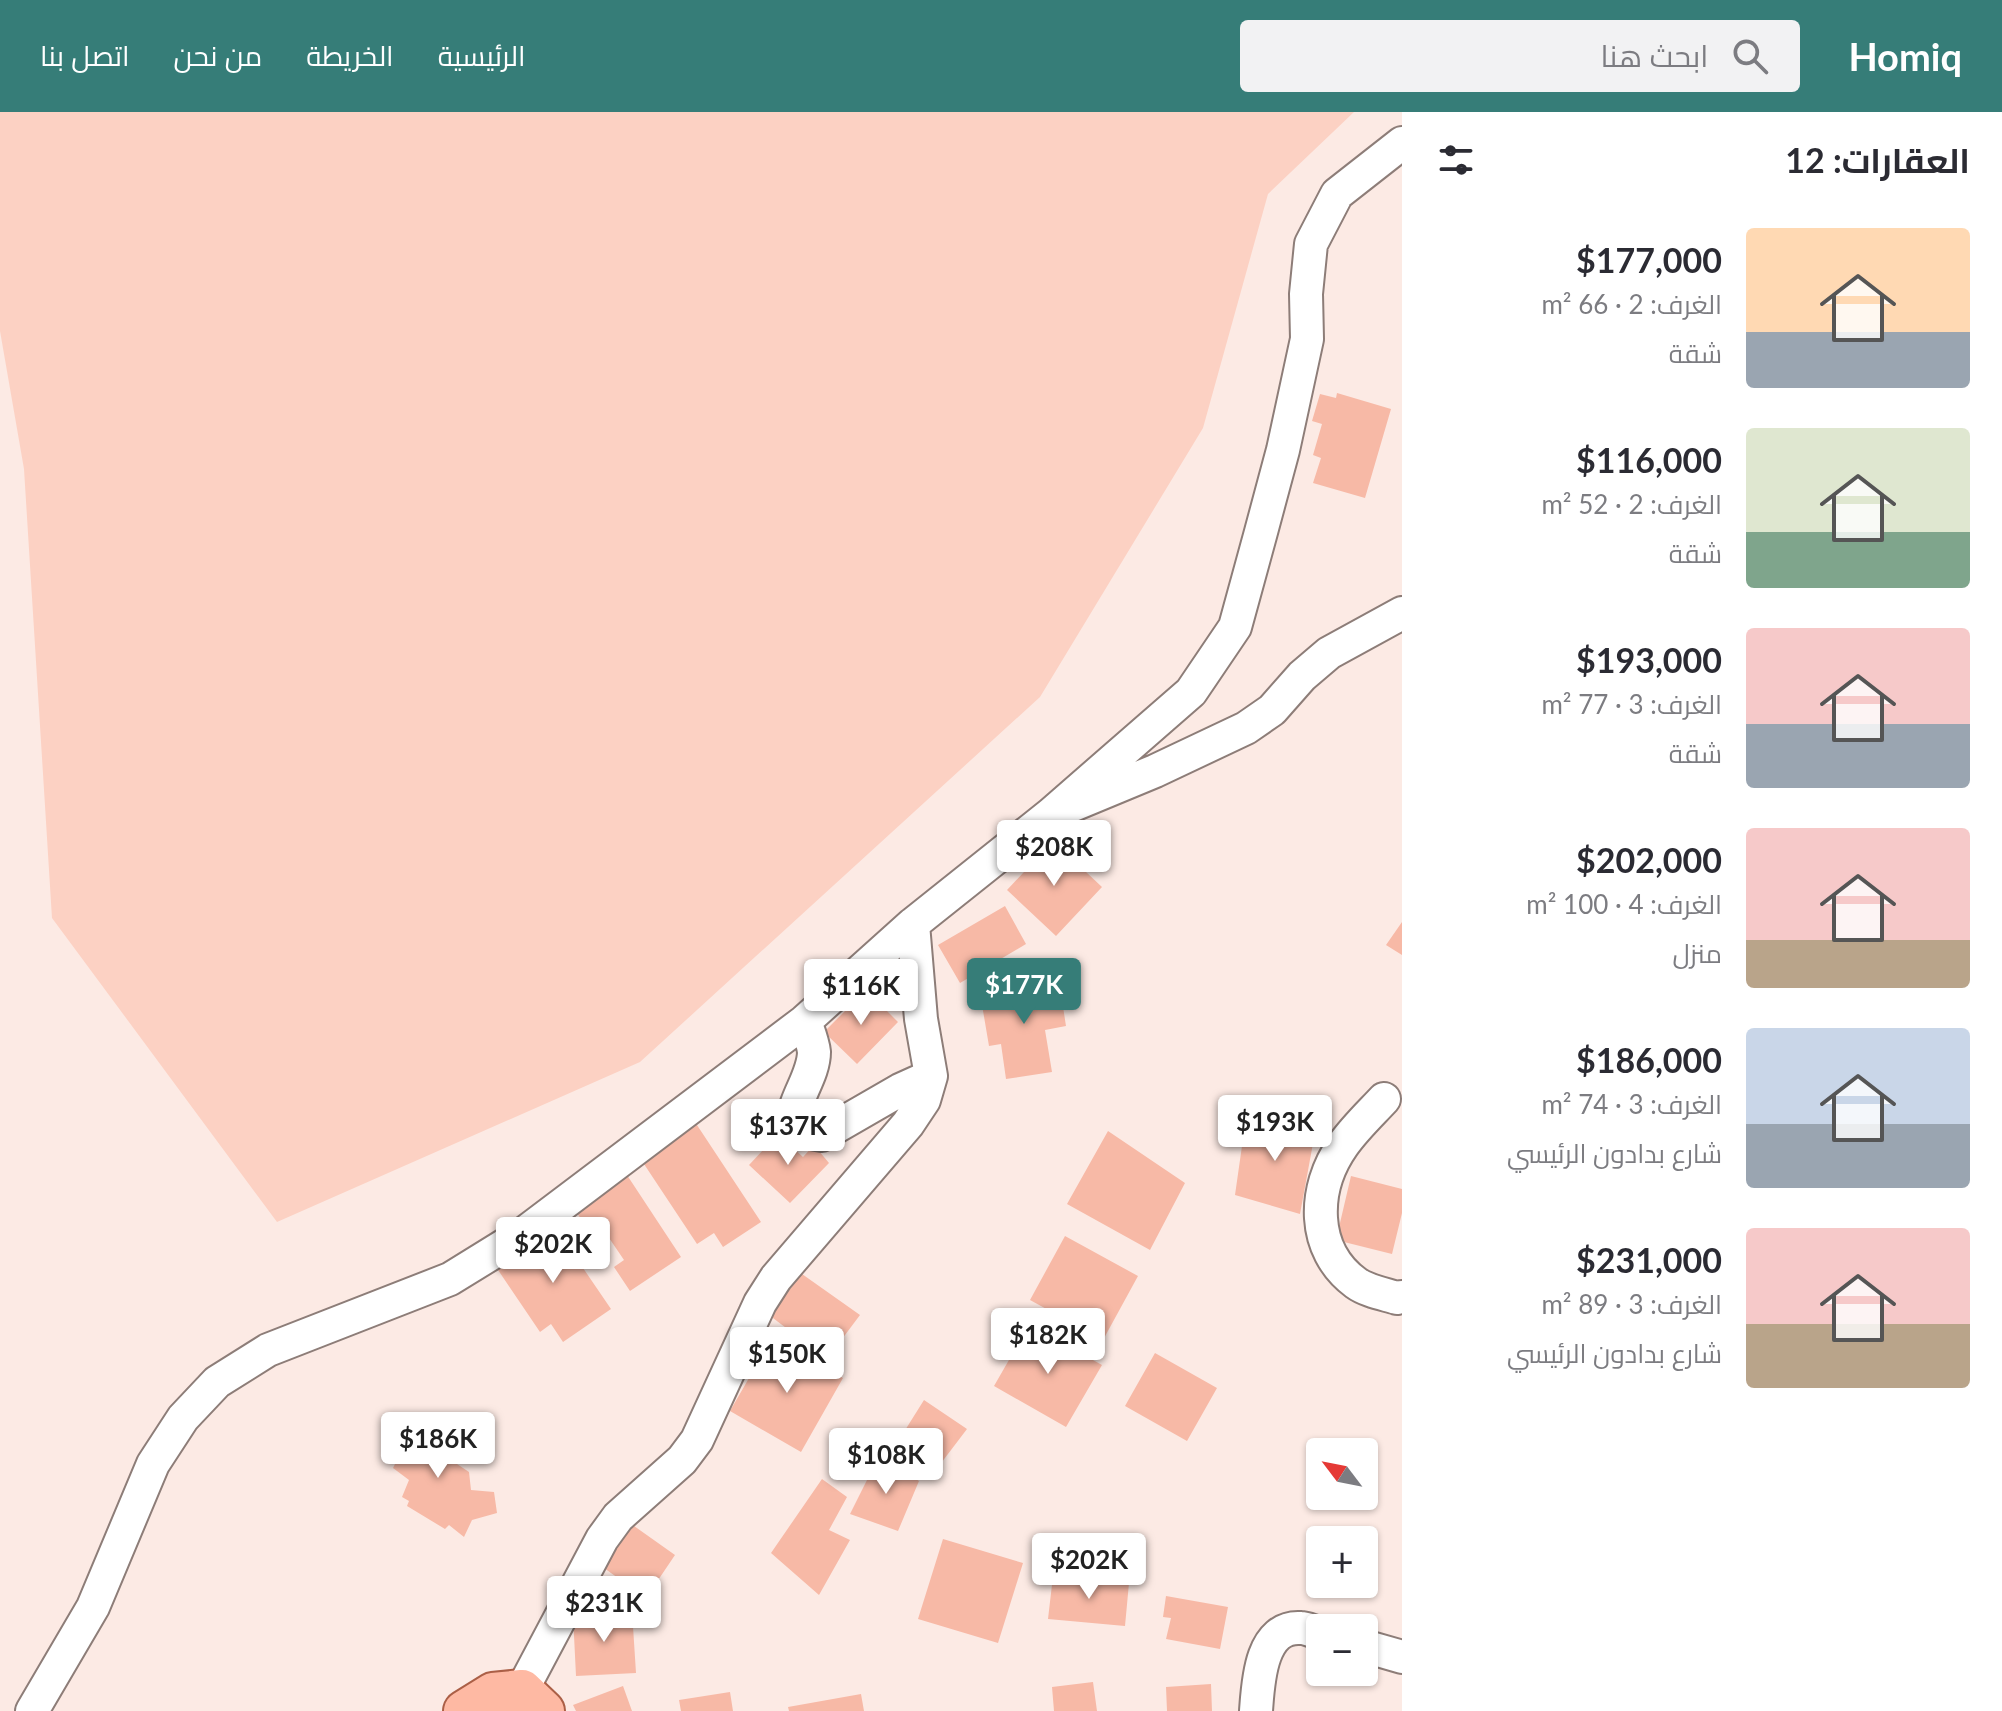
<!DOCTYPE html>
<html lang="ar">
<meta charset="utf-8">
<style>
:root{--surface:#fff;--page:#f2f2f3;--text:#2b2b33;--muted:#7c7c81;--accent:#367d78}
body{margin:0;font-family:Lato,Cairo,sans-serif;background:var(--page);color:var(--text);direction:rtl;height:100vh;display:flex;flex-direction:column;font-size:30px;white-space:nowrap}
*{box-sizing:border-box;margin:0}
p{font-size:26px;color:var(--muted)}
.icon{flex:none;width:44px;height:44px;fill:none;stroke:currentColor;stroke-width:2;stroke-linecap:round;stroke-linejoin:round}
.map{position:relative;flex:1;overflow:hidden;direction:ltr}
.drawer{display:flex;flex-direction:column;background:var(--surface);width:600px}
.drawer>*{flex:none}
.needle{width:52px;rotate:302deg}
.tools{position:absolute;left:1306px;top:1326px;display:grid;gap:16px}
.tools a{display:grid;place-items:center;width:72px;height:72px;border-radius:8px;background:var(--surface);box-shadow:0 2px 6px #0004;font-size:40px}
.price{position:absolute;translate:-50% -68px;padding:0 18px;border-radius:8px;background:#fff;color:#222;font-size:26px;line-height:52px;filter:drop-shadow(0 2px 4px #0008)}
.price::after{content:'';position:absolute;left:50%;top:48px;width:24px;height:18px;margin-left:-12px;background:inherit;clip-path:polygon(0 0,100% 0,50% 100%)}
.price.selected{background:var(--accent);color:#fff}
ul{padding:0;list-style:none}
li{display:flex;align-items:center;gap:24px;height:200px;padding:0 32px}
li span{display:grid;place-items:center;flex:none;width:224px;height:160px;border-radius:8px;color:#555}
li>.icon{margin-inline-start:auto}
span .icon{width:96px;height:96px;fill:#fffc;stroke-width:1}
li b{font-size:34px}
h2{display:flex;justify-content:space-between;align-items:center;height:96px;padding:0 32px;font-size:34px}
header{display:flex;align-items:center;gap:48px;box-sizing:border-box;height:112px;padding:0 40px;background:var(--accent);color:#fff}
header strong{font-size:38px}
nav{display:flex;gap:44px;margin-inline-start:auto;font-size:28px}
.search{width:560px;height:72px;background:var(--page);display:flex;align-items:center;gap:20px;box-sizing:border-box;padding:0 28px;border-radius:8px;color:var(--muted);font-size:30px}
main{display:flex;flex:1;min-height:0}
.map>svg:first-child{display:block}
</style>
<header>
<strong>Homiq</strong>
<div class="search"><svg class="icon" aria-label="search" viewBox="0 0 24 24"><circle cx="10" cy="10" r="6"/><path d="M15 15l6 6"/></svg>ابحث هنا</div>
<nav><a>الرئيسية</a><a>الخريطة</a><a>من نحن</a><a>اتصل بنا</a></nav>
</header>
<main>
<section class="drawer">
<h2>العقارات: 12<svg class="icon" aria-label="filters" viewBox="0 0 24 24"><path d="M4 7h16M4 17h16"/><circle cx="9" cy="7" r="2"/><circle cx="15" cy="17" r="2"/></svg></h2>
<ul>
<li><span style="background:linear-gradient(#ffd9b3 65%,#9aa5b1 0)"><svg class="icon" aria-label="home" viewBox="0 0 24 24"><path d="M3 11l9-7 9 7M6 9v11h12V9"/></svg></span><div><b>$177,000</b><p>الغرف: 2 · 66 m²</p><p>شقة</p></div></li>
<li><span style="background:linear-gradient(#dfe7d0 65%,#7fa58c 0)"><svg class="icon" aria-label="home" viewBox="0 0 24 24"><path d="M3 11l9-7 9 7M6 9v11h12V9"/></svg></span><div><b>$116,000</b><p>الغرف: 2 · 52 m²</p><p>شقة</p></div></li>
<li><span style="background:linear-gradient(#f6c9c9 60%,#9aa5b1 0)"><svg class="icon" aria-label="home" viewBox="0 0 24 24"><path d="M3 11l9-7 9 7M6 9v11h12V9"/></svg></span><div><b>$193,000</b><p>الغرف: 3 · 77 m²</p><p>شقة</p></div></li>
<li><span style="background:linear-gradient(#f6c9c9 70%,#b9a48a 0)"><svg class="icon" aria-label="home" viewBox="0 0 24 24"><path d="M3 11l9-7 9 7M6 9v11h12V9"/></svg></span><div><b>$202,000</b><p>الغرف: 4 · 100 m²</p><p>منزل</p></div></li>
<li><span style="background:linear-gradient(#c9d6e8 60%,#9aa5b1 0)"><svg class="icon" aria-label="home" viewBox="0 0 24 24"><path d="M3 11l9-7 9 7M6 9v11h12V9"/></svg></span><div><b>$186,000</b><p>الغرف: 3 · 74 m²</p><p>شارع بدادون الرئيسي</p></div></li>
<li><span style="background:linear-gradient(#f6c9c9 60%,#b9a48a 0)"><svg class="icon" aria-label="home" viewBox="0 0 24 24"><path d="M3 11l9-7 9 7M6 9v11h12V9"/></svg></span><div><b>$231,000</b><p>الغرف: 3 · 89 m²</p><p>شارع بدادون الرئيسي</p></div></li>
</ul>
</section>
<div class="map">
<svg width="1402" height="1599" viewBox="0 0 1402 1599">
<rect width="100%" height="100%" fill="#fceae4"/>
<path fill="#fcd1c3" d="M 0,0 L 1354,0 L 1268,82 L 1203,316 L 1040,585 L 640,950 L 277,1110 L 52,806 L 24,357 L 0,219 Z"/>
<path fill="#f7b9a6" d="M 1337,281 L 1391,297 L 1365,386 L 1313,371 L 1321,346 L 1313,343 L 1322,312 L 1312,309 L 1320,282 L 1336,286 Z
M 1053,729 L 1102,775 L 1056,824 L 1007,778 Z
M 1005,794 L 1026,832 L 960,871 L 938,833 Z
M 1402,810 L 1402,843 L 1386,833 Z
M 1059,869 L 1066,914 L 1045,918 L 1052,960 L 1006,967 L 1001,932 L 989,934 L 980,881 Z
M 866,878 L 898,910 L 857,952 L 824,920 Z
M 1246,1006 L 1316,1015 L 1300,1102 L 1235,1083 Z
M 695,1010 L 761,1110 L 723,1135 L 714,1121 L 697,1132 L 640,1046 Z
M 1108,1019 L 1185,1071 L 1150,1138 L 1067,1092 Z
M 778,1022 L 803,1045 L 814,1033 L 829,1051 L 790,1091 L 749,1053 Z
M 625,1060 L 681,1145 L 630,1179 L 614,1155 L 624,1148 L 605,1120 L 594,1127 L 573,1095 Z
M 1351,1064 L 1402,1077 L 1402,1101 L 1392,1142 L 1336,1128 Z
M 553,1112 L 611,1197 L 563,1230 L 551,1212 L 540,1220 L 494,1152 Z
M 1065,1124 L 1138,1164 L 1103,1228 L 1030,1188 Z
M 802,1162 L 860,1203 L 827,1247 L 769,1203 Z
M 1029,1213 L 1102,1253 L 1066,1315 L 994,1274 Z
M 772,1226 L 843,1266 L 801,1340 L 730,1299 Z
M 1155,1241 L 1217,1276 L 1187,1329 L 1125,1294 Z
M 924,1288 L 967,1317 L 932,1363 L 892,1339 Z
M 407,1309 L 464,1334 L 457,1352 L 469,1360 L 471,1378 L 494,1380 L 497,1401 L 472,1408 L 464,1425 L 449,1413 L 445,1417 L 407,1394 L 409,1389 L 402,1385 L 409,1368 L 393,1356 L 395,1352 L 385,1347 Z
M 879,1344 L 919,1369 L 898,1419 L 850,1402 Z
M 822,1367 L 847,1385 L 829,1418 L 850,1428 L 819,1483 L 771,1441 Z
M 627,1409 L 675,1443 L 646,1486 L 597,1451 Z
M 943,1427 L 1023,1451 L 998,1531 L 918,1507 Z
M 1053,1464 L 1129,1471 L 1125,1514 L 1048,1507 Z
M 1166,1484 L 1228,1495 L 1220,1537 L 1166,1527 L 1171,1506 L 1163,1505 Z
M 632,1499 L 636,1561 L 576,1564 L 573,1503 Z
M 1093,1570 L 1097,1599 L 1054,1599 L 1052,1575 Z
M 1211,1572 L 1212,1599 L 1167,1599 L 1166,1575 Z
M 623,1574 L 632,1599 L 576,1599 L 573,1593 Z
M 730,1580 L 733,1599 L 681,1599 L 679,1588 Z
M 861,1582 L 864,1599 L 789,1599 L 788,1595 Z"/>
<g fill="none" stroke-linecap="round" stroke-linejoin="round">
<defs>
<path id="minor" d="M 1073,693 L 1155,659 L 1246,616 L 1272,598 L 1302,564 L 1329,541 L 1402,501
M 913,812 L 921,907 L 931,964
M 1384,987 C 1370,1002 1355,1016 1343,1033 C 1312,1077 1311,1138 1356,1171 C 1367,1179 1384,1182 1397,1186 L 1402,1185
M 1364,1534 L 1402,1545
M 522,1578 L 602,1427 L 618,1405 L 682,1348 L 697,1328 L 760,1191 L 776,1166 L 908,1012 L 924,988 L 931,964 L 900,978 L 822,1023 L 801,1019 L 793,1008 C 795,985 814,963 814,940 C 813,930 808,918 805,909
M 32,1599 L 93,1495 L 153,1352 L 183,1306 L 217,1270 L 268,1238 L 450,1167 L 523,1122 L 805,909 L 913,812 L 1051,702 L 1191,580 L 1235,515 L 1261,420 L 1283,338 L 1307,227 L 1306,182 L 1311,132 L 1337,82 L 1402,31
M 1256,1599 C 1258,1572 1260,1513 1301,1516 C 1307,1516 1314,1520 1320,1521"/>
<path id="major" d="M 464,1599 L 493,1581 L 522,1578 L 544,1599"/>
</defs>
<use href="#minor" stroke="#8d7d78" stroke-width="36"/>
<use href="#major" stroke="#ab5f46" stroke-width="44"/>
<use href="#minor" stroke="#fff" stroke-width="32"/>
<use href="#major" stroke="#feb9a3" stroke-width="40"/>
</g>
</svg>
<div class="tools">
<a><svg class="needle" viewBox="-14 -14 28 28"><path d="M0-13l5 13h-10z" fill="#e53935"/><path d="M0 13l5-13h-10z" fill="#7c7c81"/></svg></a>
<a>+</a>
<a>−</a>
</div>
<b class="price" style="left:1054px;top:776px">$208K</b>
<b class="price selected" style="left:1024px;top:914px">$177K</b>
<b class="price" style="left:861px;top:915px">$116K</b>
<b class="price" style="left:1275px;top:1051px">$193K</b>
<b class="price" style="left:788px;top:1055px">$137K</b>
<b class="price" style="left:553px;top:1173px">$202K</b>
<b class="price" style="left:1048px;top:1264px">$182K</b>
<b class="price" style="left:787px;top:1283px">$150K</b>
<b class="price" style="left:438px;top:1368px">$186K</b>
<b class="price" style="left:886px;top:1384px">$108K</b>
<b class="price" style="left:1089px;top:1489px">$202K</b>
<b class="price" style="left:604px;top:1532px">$231K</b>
</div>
</main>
